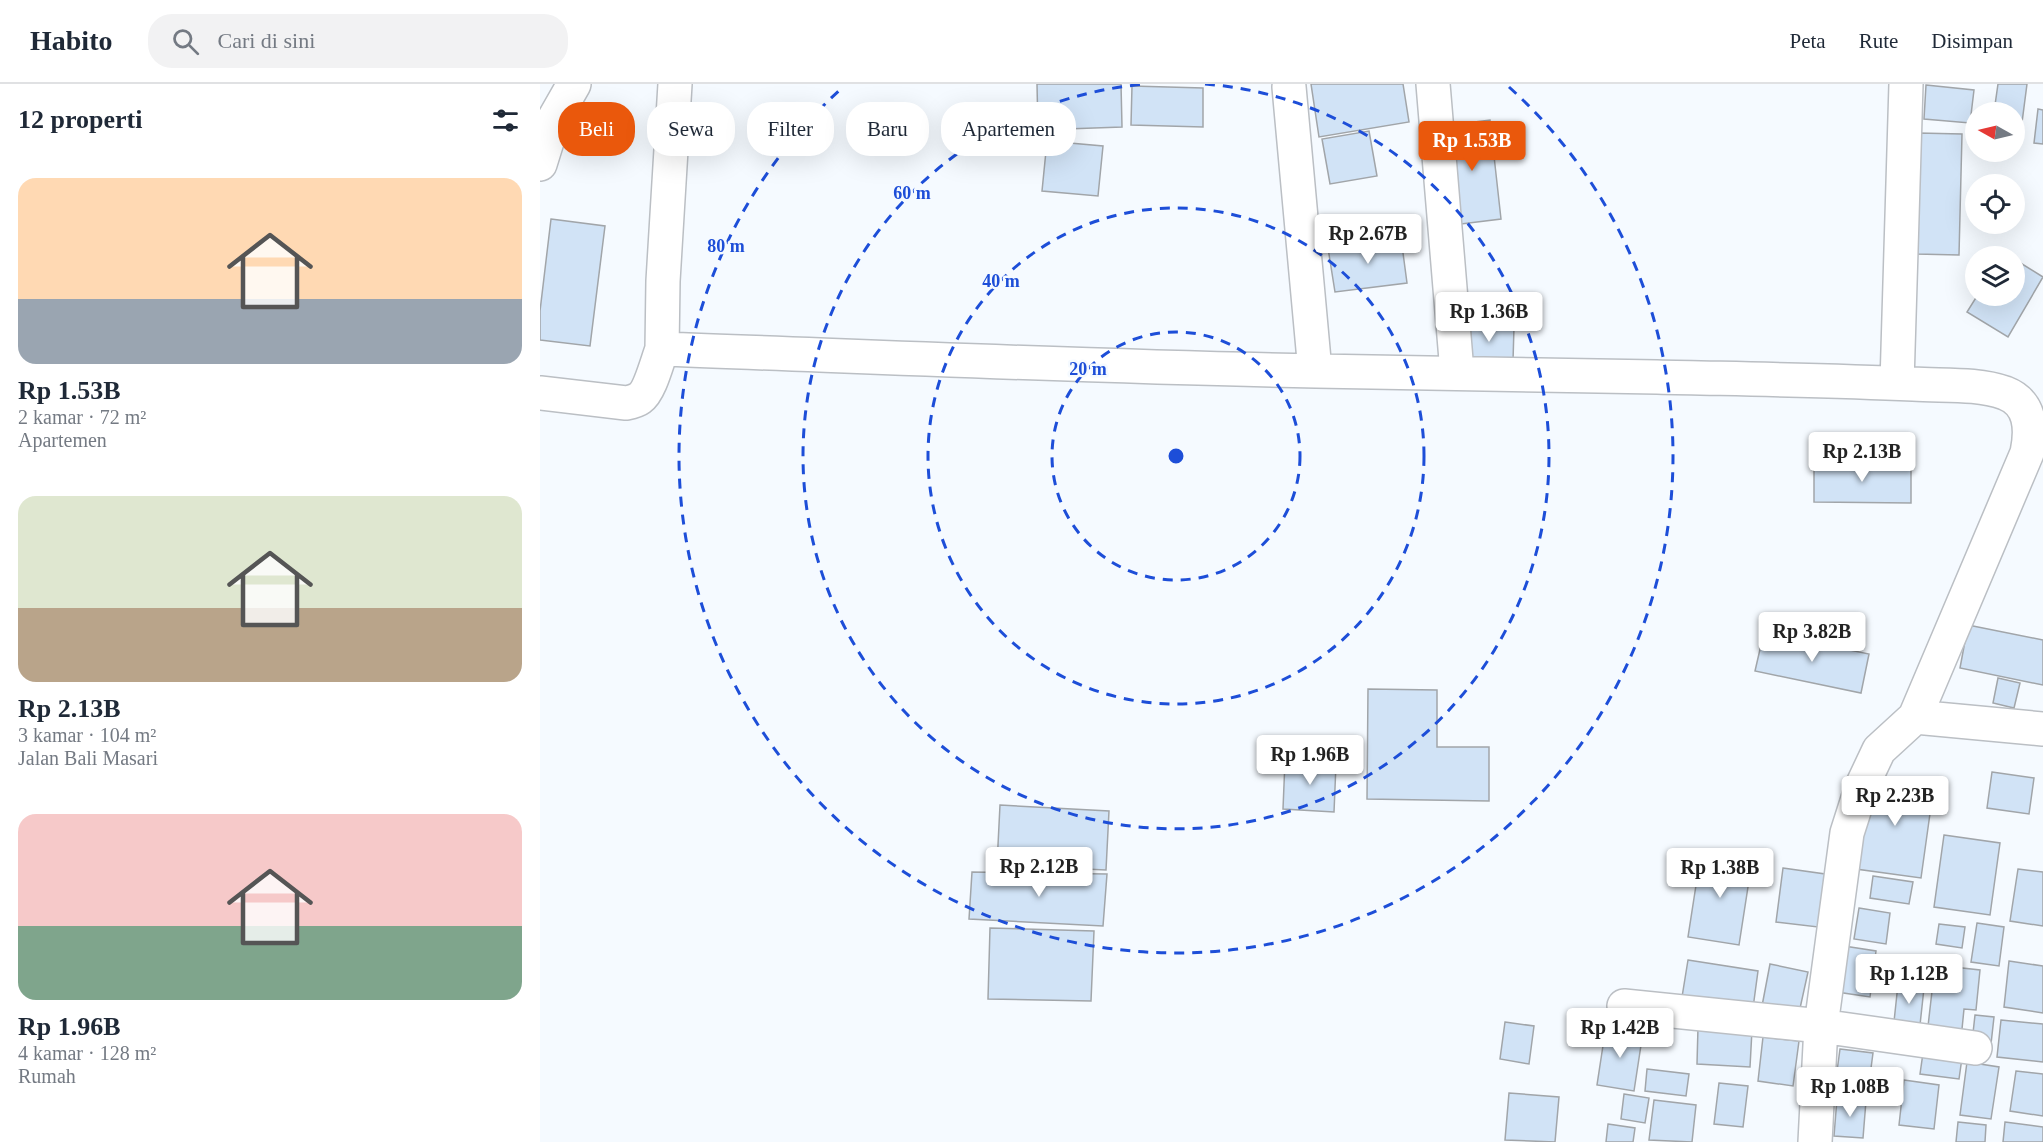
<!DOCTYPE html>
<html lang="id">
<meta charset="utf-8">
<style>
:root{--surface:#fff;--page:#f2f2f3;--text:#1f2937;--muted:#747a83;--line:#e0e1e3;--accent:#ea580c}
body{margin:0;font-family:"Times New Roman",serif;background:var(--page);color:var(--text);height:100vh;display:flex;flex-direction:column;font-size:22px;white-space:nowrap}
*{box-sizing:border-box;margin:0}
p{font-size:20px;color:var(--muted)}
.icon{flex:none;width:33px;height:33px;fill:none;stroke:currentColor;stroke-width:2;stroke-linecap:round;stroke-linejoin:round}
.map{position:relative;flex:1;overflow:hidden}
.panel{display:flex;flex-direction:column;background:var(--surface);width:540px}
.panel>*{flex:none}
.banner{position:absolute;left:18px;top:18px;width:570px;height:54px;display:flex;gap:12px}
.needle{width:39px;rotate:278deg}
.fabs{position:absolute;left:1425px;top:18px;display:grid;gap:12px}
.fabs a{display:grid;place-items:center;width:60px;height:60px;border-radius:50%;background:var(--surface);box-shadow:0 6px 24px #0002;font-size:30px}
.price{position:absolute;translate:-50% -51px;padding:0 14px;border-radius:6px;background:#fff;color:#222;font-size:20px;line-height:39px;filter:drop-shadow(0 2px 3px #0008)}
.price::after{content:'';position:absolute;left:50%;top:36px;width:18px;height:14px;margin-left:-9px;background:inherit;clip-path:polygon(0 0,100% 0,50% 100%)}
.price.on{background:var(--accent);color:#fff}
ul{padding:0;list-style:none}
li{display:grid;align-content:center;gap:12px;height:318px;padding:0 18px}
li span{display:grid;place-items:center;height:186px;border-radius:18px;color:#555}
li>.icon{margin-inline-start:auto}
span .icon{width:108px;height:108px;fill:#fffc;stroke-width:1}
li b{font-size:26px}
h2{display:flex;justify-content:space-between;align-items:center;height:72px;padding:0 18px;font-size:26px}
.tag{padding:0 21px;border-radius:24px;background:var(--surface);box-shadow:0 6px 24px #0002;font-size:21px;line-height:54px}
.tag.on{background:var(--accent);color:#fff}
header{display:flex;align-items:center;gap:36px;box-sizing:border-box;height:84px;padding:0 30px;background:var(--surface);border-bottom:2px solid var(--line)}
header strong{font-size:28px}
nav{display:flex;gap:33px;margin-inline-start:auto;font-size:21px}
.search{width:420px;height:54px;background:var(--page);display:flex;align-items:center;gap:15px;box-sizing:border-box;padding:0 21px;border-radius:24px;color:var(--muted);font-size:22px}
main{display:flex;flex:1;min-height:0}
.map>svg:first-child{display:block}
</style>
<header>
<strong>Habito</strong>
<div class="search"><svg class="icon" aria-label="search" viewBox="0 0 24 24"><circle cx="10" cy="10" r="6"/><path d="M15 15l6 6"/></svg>Cari di sini</div>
<nav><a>Peta</a><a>Rute</a><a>Disimpan</a></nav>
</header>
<main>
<section class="panel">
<h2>12 properti<svg class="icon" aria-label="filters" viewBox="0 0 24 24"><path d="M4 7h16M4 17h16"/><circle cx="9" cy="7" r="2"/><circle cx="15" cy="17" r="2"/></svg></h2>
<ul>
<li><span style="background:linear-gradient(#ffd9b3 65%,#9aa5b1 0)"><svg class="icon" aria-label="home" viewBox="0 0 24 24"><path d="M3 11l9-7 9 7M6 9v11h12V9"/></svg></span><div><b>Rp 1.53B</b><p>2 kamar · 72 m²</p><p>Apartemen</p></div></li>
<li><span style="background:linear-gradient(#dfe7d0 60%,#b9a48a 0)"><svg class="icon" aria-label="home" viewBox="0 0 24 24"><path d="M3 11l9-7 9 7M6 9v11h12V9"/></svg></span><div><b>Rp 2.13B</b><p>3 kamar · 104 m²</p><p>Jalan Bali Masari</p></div></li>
<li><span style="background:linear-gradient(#f6c9c9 60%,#7fa58c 0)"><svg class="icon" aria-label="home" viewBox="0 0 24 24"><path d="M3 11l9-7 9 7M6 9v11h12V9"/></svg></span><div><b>Rp 1.96B</b><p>4 kamar · 128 m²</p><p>Rumah</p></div></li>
</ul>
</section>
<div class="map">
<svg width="1503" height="1058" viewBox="0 0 1503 1058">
<rect width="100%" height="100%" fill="#f5faff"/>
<path fill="#d1e3f6" stroke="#a1a5a9" stroke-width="1.5" d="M 497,0 L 581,0 L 582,43 L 498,46 Z
M 771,0 L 863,0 L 869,38 L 779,53 Z
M 1458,0 L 1487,0 L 1480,54 L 1474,53 L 1474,28 L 1454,28 Z
M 1386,1 L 1434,6 L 1430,39 L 1384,35 Z
M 592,2 L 663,4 L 663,43 L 591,41 Z
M 1498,25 L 1503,26 L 1503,60 L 1494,59 Z
M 950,36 L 961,135 L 913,141 L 902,42 Z
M 829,47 L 837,92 L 790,100 L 782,55 Z
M 1378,49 L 1422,50 L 1419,171 L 1376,170 Z
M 507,57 L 563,62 L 558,112 L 502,107 Z
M 11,135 L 65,142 L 50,262 L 0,256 L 0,227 Z
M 861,154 L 867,199 L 795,208 L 788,164 Z
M 1474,175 L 1503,193 L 1468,253 L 1427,228 L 1437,212 L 1474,212 Z
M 925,241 L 974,243 L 973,277 L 923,275 Z
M 1274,378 L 1371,380 L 1371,419 L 1274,418 Z
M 1428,541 L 1503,556 L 1503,601 L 1420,584 Z
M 1224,548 L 1329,570 L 1321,609 L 1215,587 Z
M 1458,594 L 1480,599 L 1474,624 L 1453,619 Z
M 828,605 L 897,606 L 897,663 L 949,663 L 949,717 L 827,715 Z
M 745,677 L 796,680 L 794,728 L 743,725 Z
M 1452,688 L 1494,694 L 1489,730 L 1447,724 Z
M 1329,693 L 1394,701 L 1381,794 L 1316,785 Z
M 460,721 L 569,727 L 566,786 L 457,781 Z
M 1404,751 L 1460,759 L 1450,831 L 1394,823 Z
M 1161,769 L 1212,777 L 1199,861 L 1148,853 Z
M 1243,784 L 1285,790 L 1278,843 L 1236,838 Z
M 1478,785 L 1503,788 L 1503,842 L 1470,837 Z
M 432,788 L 567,790 L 563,842 L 429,835 Z
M 1333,792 L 1373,798 L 1369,820 L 1330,814 Z
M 1319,824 L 1350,829 L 1346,860 L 1314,855 Z
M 1437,839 L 1464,843 L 1459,882 L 1431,878 Z
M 1399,840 L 1425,843 L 1422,864 L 1396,860 Z
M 450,844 L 554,847 L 551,917 L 448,915 Z
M 1304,862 L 1336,867 L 1330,913 L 1297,908 Z
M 1148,876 L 1218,887 L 1213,924 L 1142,913 Z
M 1469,877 L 1503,882 L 1503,929 L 1464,923 Z
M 1230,880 L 1268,888 L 1259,929 L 1222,922 Z
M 1395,881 L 1440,886 L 1436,926 L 1424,925 L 1421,955 L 1387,951 Z
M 1359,891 L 1385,895 L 1379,950 L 1353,947 Z
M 1435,931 L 1454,933 L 1451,960 L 1432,958 Z
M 1461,936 L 1503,940 L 1503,978 L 1457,973 Z
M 965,938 L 994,942 L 989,980 L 960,975 Z
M 1066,942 L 1103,948 L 1094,1007 L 1057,1001 Z
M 1158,943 L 1212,946 L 1210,983 L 1157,980 Z
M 1223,953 L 1259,957 L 1253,1002 L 1218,997 Z
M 1384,962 L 1423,967 L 1419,995 L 1380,990 Z
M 1300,965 L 1333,969 L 1328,1007 L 1295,1002 Z
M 1427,978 L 1459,983 L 1451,1035 L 1420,1031 Z
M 1107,985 L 1149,990 L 1146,1012 L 1105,1007 Z
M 1476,987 L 1503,990 L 1503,1032 L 1470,1027 Z
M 1364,996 L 1399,1001 L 1394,1045 L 1359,1041 Z
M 1179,999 L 1208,1002 L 1203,1043 L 1174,1040 Z
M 969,1009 L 1019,1013 L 1015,1058 L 965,1056 Z
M 1084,1010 L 1109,1014 L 1105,1039 L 1081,1035 Z
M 1297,1015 L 1326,1017 L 1323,1054 L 1294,1052 Z
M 1114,1016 L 1156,1021 L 1152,1058 L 1109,1056 Z
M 1418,1038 L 1446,1041 L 1445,1058 L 1416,1058 Z
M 1465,1038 L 1503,1043 L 1503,1058 L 1463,1058 Z
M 1068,1040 L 1095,1044 L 1093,1058 L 1066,1058 Z"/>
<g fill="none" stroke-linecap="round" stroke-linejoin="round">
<defs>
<path id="minor" d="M 893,0 L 917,288
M 749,3 L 775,287
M 0,80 L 14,35 L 34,0
M 122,265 L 123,197 L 135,0
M 1357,299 L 1366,0
M 0,309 L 86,319 C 91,318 96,317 100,314 C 110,307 117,278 122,265 C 340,273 558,283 776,287 C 890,289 1004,290 1117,293 C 1203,295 1288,296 1373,300 C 1403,302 1437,299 1465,309 C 1491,319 1492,345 1487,369 L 1375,633 L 1339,666 L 1322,702 L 1307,749 L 1281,942 L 1275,1058
M 1375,633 L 1503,645
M 1084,922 L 1281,942 L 1435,964"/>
</defs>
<use href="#minor" stroke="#bbbfc4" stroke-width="36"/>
<use href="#minor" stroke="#fff" stroke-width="33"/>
</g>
<g fill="none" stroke="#1d4ed8" stroke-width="3" stroke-dasharray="10 8">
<circle cx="636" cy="372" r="124"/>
<circle cx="636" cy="372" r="248"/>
<path d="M665 0A373 373 0 1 1 607 0"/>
<path d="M969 3A497 497 0 1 1 303 3"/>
</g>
<circle cx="636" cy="372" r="9" fill="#1d4ed8" stroke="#f5faff" stroke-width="3"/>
<g font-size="18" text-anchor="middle" font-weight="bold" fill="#1d4ed8" stroke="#f5faff" stroke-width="5" stroke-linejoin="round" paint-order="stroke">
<text x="372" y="115">60 m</text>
<text x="186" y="168">80 m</text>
<text x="461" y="203">40 m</text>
<text x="548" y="291">20 m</text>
</g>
</svg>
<div class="fabs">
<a><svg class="needle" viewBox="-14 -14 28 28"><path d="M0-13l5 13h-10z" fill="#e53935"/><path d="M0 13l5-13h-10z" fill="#747a83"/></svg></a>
<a><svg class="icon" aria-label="locate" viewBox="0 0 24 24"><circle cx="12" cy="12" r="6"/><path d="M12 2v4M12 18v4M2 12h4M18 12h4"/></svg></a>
<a><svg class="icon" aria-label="layers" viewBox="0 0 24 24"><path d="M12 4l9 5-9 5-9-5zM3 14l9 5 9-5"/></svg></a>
</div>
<b class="price on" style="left:932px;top:88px">Rp 1.53B</b>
<b class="price" style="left:828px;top:181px">Rp 2.67B</b>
<b class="price" style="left:949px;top:259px">Rp 1.36B</b>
<b class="price" style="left:1322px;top:399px">Rp 2.13B</b>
<b class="price" style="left:1272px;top:579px">Rp 3.82B</b>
<b class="price" style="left:770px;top:702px">Rp 1.96B</b>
<b class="price" style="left:1355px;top:743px">Rp 2.23B</b>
<b class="price" style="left:499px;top:814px">Rp 2.12B</b>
<b class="price" style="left:1180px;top:815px">Rp 1.38B</b>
<b class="price" style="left:1369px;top:921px">Rp 1.12B</b>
<b class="price" style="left:1080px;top:975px">Rp 1.42B</b>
<b class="price" style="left:1310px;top:1034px">Rp 1.08B</b>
<div class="banner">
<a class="tag on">Beli</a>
<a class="tag">Sewa</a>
<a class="tag">Filter</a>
<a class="tag">Baru</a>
<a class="tag">Apartemen</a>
</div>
</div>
</main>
